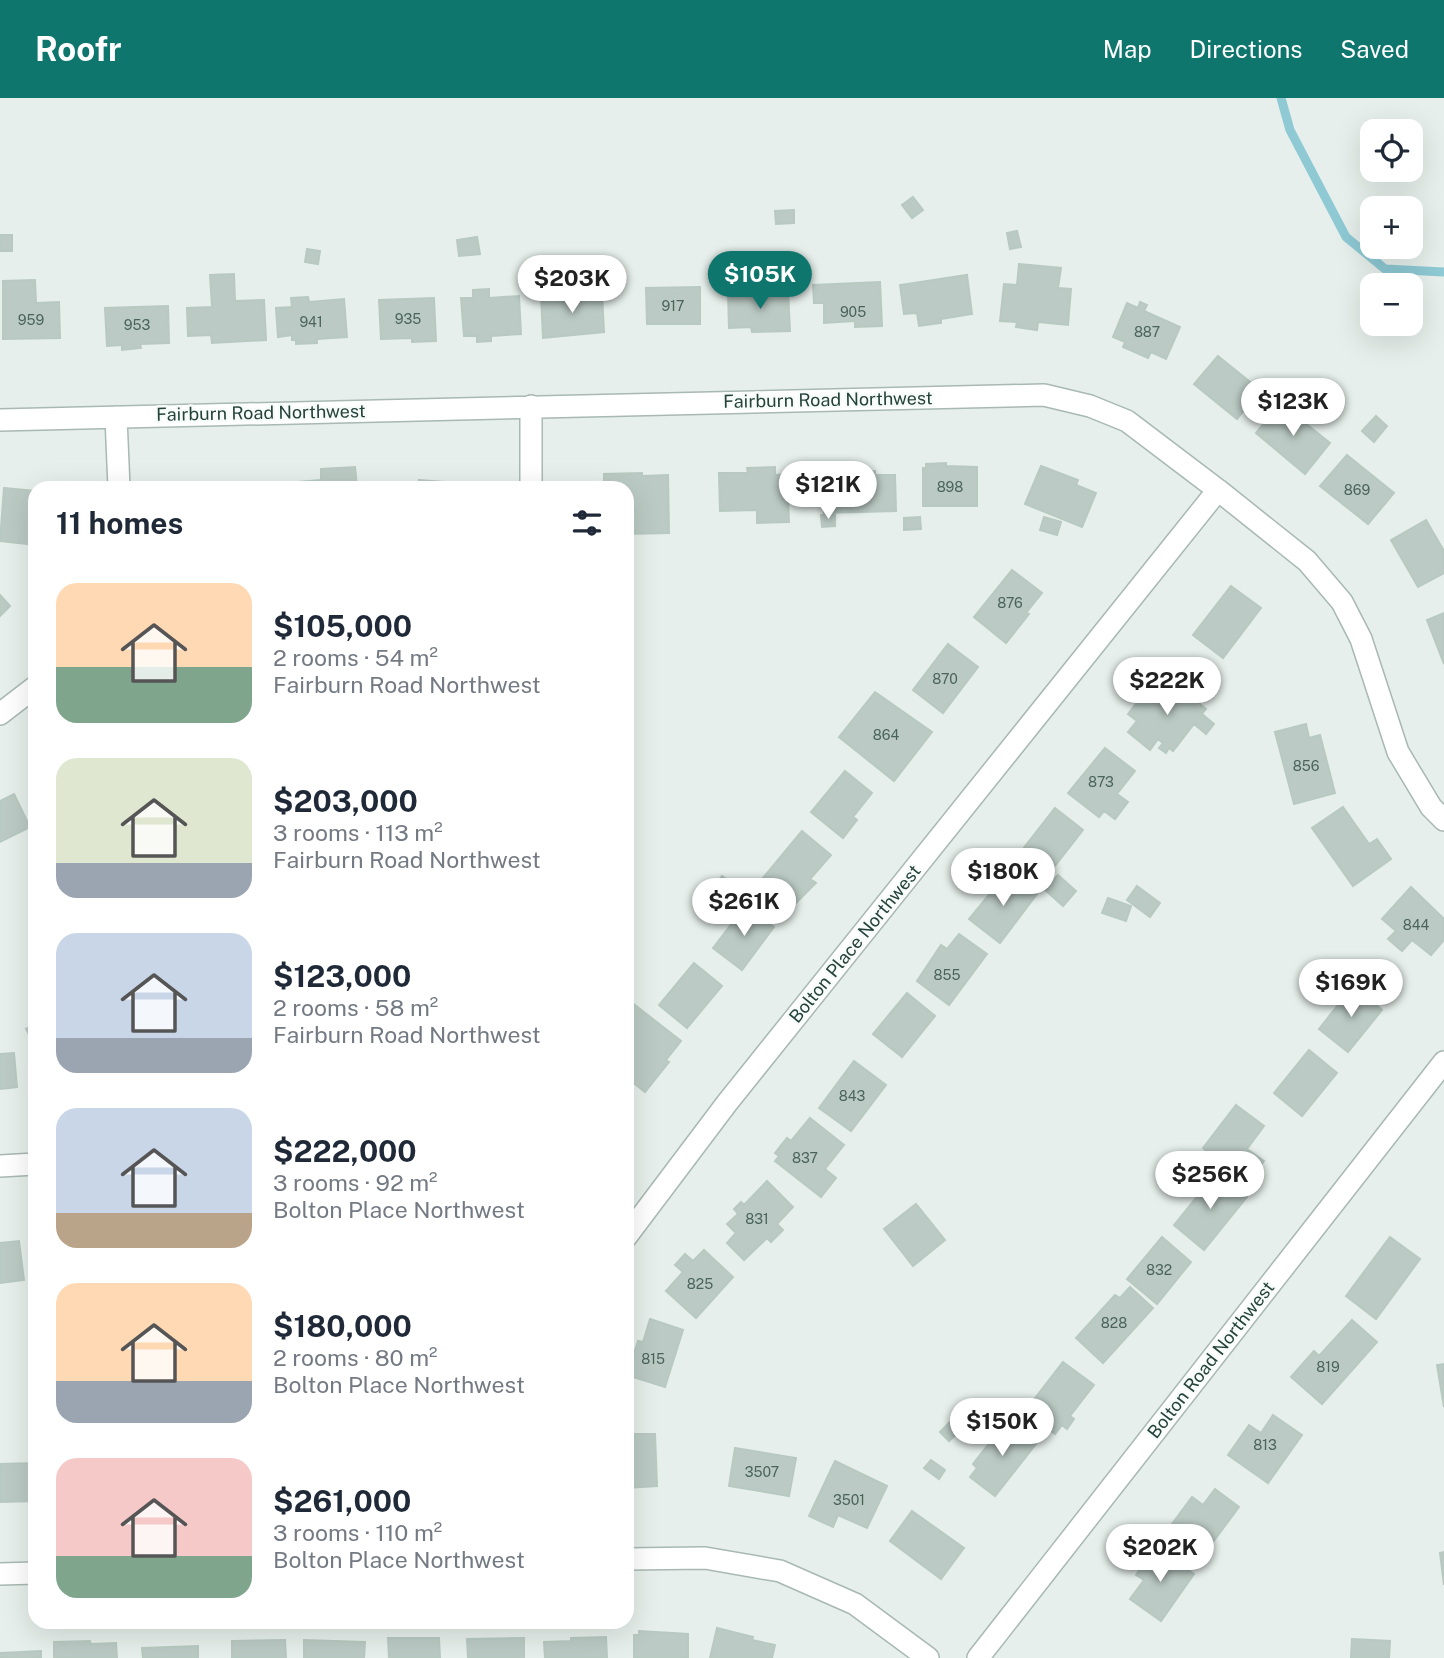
<!DOCTYPE html>
<meta charset="utf-8">
<style>
:root{--surface:#fff;--page:#f2f2f3;--text:#1f2937;--muted:#747a83;--accent:#0f766e}
body{margin:0;font-family:"Public Sans",sans-serif;background:var(--page);color:var(--text);height:100vh;display:flex;flex-direction:column;font-size:26px;white-space:nowrap}
*{box-sizing:border-box;margin:0}
p{font-size:23px;color:var(--muted)}
.icon{flex:none;width:38px;height:38px;fill:none;stroke:currentColor;stroke-width:2;stroke-linecap:round;stroke-linejoin:round}
.map{position:relative;flex:1;overflow:hidden}
.sheet{position:absolute;left:28px;top:383px;width:606px;height:1148px;display:flex;flex-direction:column;background:var(--surface);border-radius:21px;box-shadow:0 7px 28px #0002}
.sheet>*{flex:none}
.tools{position:absolute;left:1360px;top:21px;display:grid;gap:14px}
.tools a{display:grid;place-items:center;width:63px;height:63px;border-radius:14px;background:var(--surface);box-shadow:0 7px 28px #0002;font-size:35px}
.price{position:absolute;translate:-50% -60px;padding:0 16px;border-radius:24px;background:#fff;color:#222;font-size:23px;line-height:46px;filter:drop-shadow(0 2px 4px #0008)}
.price::after{content:'';position:absolute;left:50%;top:42px;width:21px;height:16px;margin-left:-10px;background:inherit;clip-path:polygon(0 0,100% 0,50% 100%)}
.price.current{background:var(--accent);color:#fff}
ul{padding:0;list-style:none}
li{display:flex;align-items:center;gap:21px;height:175px;padding:0 28px}
li span{display:grid;place-items:center;flex:none;width:196px;height:140px;border-radius:21px;color:#555}
li>.icon{margin-inline-start:auto}
span .icon{width:84px;height:84px;fill:#fffc;stroke-width:1}
li b{font-size:30px}
h2{display:flex;justify-content:space-between;align-items:center;height:84px;padding:0 28px;font-size:30px}
header{display:flex;align-items:center;gap:42px;box-sizing:border-box;height:98px;padding:0 35px;background:var(--accent);color:#fff}
header strong{font-size:33px}
nav{display:flex;gap:38px;margin-inline-start:auto;font-size:24px}
.map>svg:first-child{display:block}
</style>
<header>
<strong>Roofr</strong>
<nav><a>Map</a><a>Directions</a><a>Saved</a></nav>
</header>
<div class="map">
<svg width="1444" height="1560" viewBox="0 0 1444 1560">
<rect width="100%" height="100%" fill="#e6efeb"/>
<g fill="none" stroke-linecap="round" stroke-linejoin="round">
<path stroke="#8ec9d4" stroke-width="9" d="M 1281,0 L 1290,32 L 1346,139 L 1385,171 L 1444,174"/>
</g>
<path fill="#bbcac4" stroke="#b8c9c2" stroke-width="2" d="M 913,99 L 923,112 L 912,120 L 902,107 Z
M 794,112 L 794,125 L 776,126 L 775,113 Z
M 1017,133 L 1021,149 L 1010,151 L 1007,135 Z
M 0,137 L 12,137 L 12,153 L 0,153 Z
M 477,139 L 480,156 L 459,158 L 457,142 Z
M 307,151 L 320,153 L 318,166 L 305,164 Z
M 1019,166 L 1061,170 L 1058,190 L 1071,191 L 1068,227 L 1038,224 L 1037,232 L 1016,229 L 1017,224 L 1000,223 L 1004,186 L 1017,187 Z
M 234,176 L 235,203 L 264,202 L 266,242 L 212,245 L 211,237 L 188,238 L 187,210 L 212,209 L 210,177 Z
M 967,177 L 972,216 L 941,221 L 941,225 L 919,228 L 917,215 L 904,216 L 900,187 Z
M 35,182 L 36,205 L 59,204 L 60,240 L 3,241 L 3,183 Z
M 880,184 L 882,228 L 855,229 L 855,223 L 824,225 L 824,205 L 814,205 L 813,187 Z
M 700,189 L 700,226 L 647,226 L 646,190 Z
M 489,191 L 489,200 L 519,198 L 521,236 L 491,238 L 491,243 L 477,244 L 477,238 L 464,238 L 461,200 L 473,200 L 473,192 Z
M 788,192 L 790,233 L 752,234 L 751,229 L 729,230 L 728,194 Z
M 602,195 L 604,234 L 543,240 L 541,198 Z
M 308,199 L 309,204 L 344,201 L 347,239 L 317,241 L 317,245 L 296,246 L 296,242 L 292,242 L 292,237 L 278,239 L 276,210 L 292,209 L 291,200 Z
M 434,200 L 436,243 L 412,244 L 412,240 L 381,241 L 379,202 Z
M 1140,204 L 1147,207 L 1144,213 L 1180,229 L 1166,261 L 1151,254 L 1148,260 L 1123,249 L 1125,244 L 1113,239 L 1127,205 L 1138,210 Z
M 168,208 L 169,245 L 140,246 L 141,250 L 122,252 L 122,247 L 107,248 L 105,210 Z
M 1218,258 L 1260,292 L 1237,321 L 1194,286 Z
M 1280,305 L 1330,345 L 1305,376 L 1256,335 Z
M 1376,318 L 1387,328 L 1374,344 L 1362,333 Z
M 1347,357 L 1394,395 L 1368,426 L 1320,388 Z
M 946,365 L 946,368 L 977,369 L 977,408 L 923,408 L 923,370 L 926,370 L 926,366 Z
M 1041,368 L 1078,382 L 1076,387 L 1096,395 L 1082,429 L 1025,406 Z
M 355,369 L 357,388 L 348,388 L 348,390 L 288,390 L 287,385 L 321,382 L 321,371 Z
M 775,369 L 775,377 L 787,376 L 789,424 L 757,425 L 757,412 L 720,413 L 719,375 L 748,375 L 747,370 Z
M 875,373 L 875,377 L 895,377 L 896,413 L 824,415 L 823,379 L 854,379 L 853,374 Z
M 642,375 L 642,378 L 668,377 L 669,435 L 626,436 L 626,390 L 604,390 L 604,376 Z
M 419,382 L 457,385 L 457,390 L 419,390 Z
M 4,390 L 35,393 L 35,447 L 0,443 Z
M 821,417 L 835,417 L 835,428 L 822,429 Z
M 920,419 L 921,431 L 904,432 L 904,420 Z
M 1044,419 L 1061,424 L 1057,437 L 1040,432 Z
M 1426,422 L 1444,453 L 1444,475 L 1418,489 L 1391,442 Z
M 1012,472 L 1042,495 L 1026,515 L 1029,516 L 1006,545 L 974,519 Z
M 1231,488 L 1261,510 L 1223,560 L 1193,537 Z
M 0,497 L 10,508 L 0,518 Z
M 1444,515 L 1444,566 L 1427,522 Z
M 948,546 L 978,569 L 943,615 L 913,592 Z
M 1165,579 L 1206,611 L 1202,616 L 1214,626 L 1206,636 L 1194,626 L 1173,653 L 1169,650 L 1166,655 L 1159,650 L 1163,645 L 1158,641 L 1150,652 L 1128,634 L 1137,623 L 1128,616 L 1144,595 L 1150,599 Z
M 875,594 L 932,634 L 894,683 L 839,639 Z
M 1306,626 L 1309,640 L 1320,637 L 1335,695 L 1294,706 L 1275,634 Z
M 1105,650 L 1135,673 L 1117,696 L 1128,704 L 1115,721 L 1104,713 L 1099,719 L 1068,695 Z
M 845,673 L 872,695 L 853,719 L 857,722 L 843,740 L 811,714 Z
M 14,696 L 30,729 L 0,744 L 0,703 Z
M 1343,709 L 1369,746 L 1377,741 L 1391,761 L 1353,788 L 1312,730 Z
M 1055,710 L 1083,732 L 1040,787 L 1016,768 L 1026,754 L 1023,751 Z
M 802,733 L 831,757 L 810,781 L 816,785 L 794,807 L 762,781 Z
M 1010,775 L 1037,796 L 1000,845 L 969,821 L 992,793 L 994,795 Z
M 1058,777 L 1076,793 L 1063,808 L 1045,792 Z
M 722,778 L 733,786 L 724,799 L 713,791 Z
M 1137,788 L 1160,805 L 1150,819 L 1127,802 Z
M 1411,789 L 1444,821 L 1444,842 L 1431,857 L 1412,842 L 1402,853 L 1388,841 L 1396,833 L 1382,821 Z
M 1108,800 L 1131,808 L 1126,823 L 1102,815 Z
M 746,807 L 774,829 L 742,872 L 713,850 Z
M 959,836 L 987,856 L 949,907 L 917,883 L 941,847 L 947,851 Z
M 694,865 L 722,888 L 687,930 L 659,907 Z
M 1353,888 L 1382,912 L 1348,954 L 1319,931 Z
M 907,895 L 935,918 L 902,959 L 873,936 Z
M 626,900 L 681,943 L 666,962 L 669,964 L 645,994 L 626,979 Z
M 35,926 L 35,947 L 26,931 Z
M 1309,952 L 1337,975 L 1302,1018 L 1274,995 Z
M 14,955 L 17,989 L 0,991 L 0,956 Z
M 854,963 L 886,987 L 851,1033 L 819,1010 Z
M 1236,1007 L 1264,1028 L 1247,1051 L 1264,1063 L 1248,1084 L 1203,1050 Z
M 810,1020 L 844,1047 L 825,1071 L 836,1080 L 821,1099 L 775,1063 L 779,1058 L 775,1055 L 787,1040 L 791,1043 Z
M 1217,1074 L 1247,1099 L 1204,1152 L 1174,1127 Z
M 767,1083 L 793,1109 L 777,1126 L 783,1132 L 771,1144 L 767,1140 L 744,1162 L 727,1145 L 736,1135 L 727,1126 L 738,1116 L 734,1111 L 741,1104 L 744,1107 Z
M 916,1106 L 945,1142 L 913,1168 L 884,1131 Z
M 1162,1139 L 1191,1164 L 1157,1206 L 1127,1181 Z
M 1390,1139 L 1420,1161 L 1376,1221 L 1346,1198 Z
M 19,1143 L 24,1182 L 0,1185 L 0,1145 Z
M 704,1152 L 733,1179 L 696,1220 L 666,1193 L 683,1174 L 675,1167 L 685,1156 L 693,1163 Z
M 1130,1189 L 1153,1210 L 1103,1265 L 1076,1240 L 1115,1197 L 1120,1200 Z
M 650,1221 L 683,1232 L 665,1289 L 627,1277 L 638,1243 L 643,1244 Z
M 1352,1222 L 1377,1244 L 1322,1306 L 1291,1279 L 1314,1253 L 1319,1258 Z
M 1063,1264 L 1094,1287 L 1070,1318 L 1074,1321 L 1067,1331 L 1062,1327 L 1055,1336 L 1025,1313 Z
M 1444,1266 L 1444,1309 L 1437,1267 Z
M 1273,1317 L 1302,1337 L 1268,1385 L 1228,1357 L 1249,1327 L 1261,1335 Z
M 1007,1323 L 1036,1346 L 995,1398 L 970,1379 L 977,1370 L 973,1366 Z
M 950,1324 L 960,1333 L 949,1343 L 940,1334 Z
M 626,1336 L 655,1336 L 657,1388 L 626,1390 Z
M 735,1350 L 796,1360 L 789,1398 L 729,1388 Z
M 931,1362 L 945,1372 L 939,1381 L 924,1370 Z
M 835,1363 L 887,1388 L 867,1430 L 838,1417 L 833,1429 L 809,1418 Z
M 35,1365 L 35,1403 L 0,1404 L 0,1366 Z
M 1215,1391 L 1239,1409 L 1204,1456 L 1169,1430 L 1192,1399 L 1203,1407 Z
M 912,1413 L 964,1450 L 941,1481 L 890,1443 Z
M 1155,1449 L 1194,1476 L 1161,1523 L 1130,1501 L 1144,1482 L 1136,1477 Z
M 1444,1454 L 1444,1487 L 1440,1455 Z
M 717,1530 L 753,1539 L 752,1542 L 775,1547 L 772,1560 L 710,1560 Z
M 639,1533 L 688,1536 L 688,1560 L 634,1560 L 634,1537 L 639,1537 Z
M 606,1539 L 607,1560 L 545,1560 L 544,1544 L 571,1543 L 571,1540 Z
M 388,1540 L 439,1540 L 440,1560 L 389,1560 Z
M 524,1540 L 524,1560 L 468,1560 L 467,1541 Z
M 1352,1541 L 1390,1543 L 1389,1560 L 1351,1560 Z
M 285,1542 L 286,1560 L 232,1560 L 232,1543 Z
M 304,1542 L 365,1544 L 364,1560 L 304,1560 Z
M 90,1543 L 91,1546 L 116,1545 L 117,1560 L 54,1560 L 54,1544 Z
M 198,1548 L 198,1560 L 143,1560 L 142,1550 Z
M 41,1553 L 41,1560 L 0,1560 L 0,1555 Z"/>
<g fill="none" stroke-linecap="round" stroke-linejoin="round">
<defs>
<path id="minor" d="M 116,319 L 119,390
M 0,322 L 1044,297 L 1090,308 L 1127,323 L 1218,392 L 1307,463 L 1342,504 L 1361,541 L 1398,654 L 1431,709 L 1444,722
M 531,390 L 531,308
M 0,616 L 35,589
M 0,1068 L 35,1066
M 626,1139 L 727,1005 L 1218,392
M 626,1461 L 705,1460 L 780,1473 L 855,1506 L 928,1560
M 0,1476 L 35,1475
M 978,1560 L 1444,964"/>
</defs>
<use href="#minor" stroke="#a8b8b2" stroke-width="24"/>
<use href="#minor" stroke="#fff" stroke-width="21"/>
</g>
<g text-anchor="middle" stroke-width="5" stroke-linejoin="round" paint-order="stroke">
<g font-size="14" fill="#4a645c">
<text x="673" y="213">917</text>
<text x="853" y="219">905</text>
<text x="408" y="226">935</text>
<text x="31" y="227">959</text>
<text x="311" y="229">941</text>
<text x="137" y="232">953</text>
<text x="1147" y="239">887</text>
<text x="950" y="394">898</text>
<text x="1357" y="397">869</text>
<text x="1010" y="510">876</text>
<text x="945" y="586">870</text>
<text x="886" y="642">864</text>
<text x="1306" y="673">856</text>
<text x="1101" y="689">873</text>
<text x="1416" y="832">844</text>
<text x="947" y="882">855</text>
<text x="852" y="1003">843</text>
<text x="805" y="1065">837</text>
<text x="757" y="1126">831</text>
<text x="1159" y="1177">832</text>
<text x="700" y="1191">825</text>
<text x="1114" y="1230">828</text>
<text x="653" y="1266">815</text>
<text x="1328" y="1274">819</text>
<text x="1265" y="1352">813</text>
<text x="762" y="1379">3507</text>
<text x="849" y="1407">3501</text>
</g>
<g font-size="18" fill="#24423a" stroke="#f7fbf9">
<text transform="translate(828 302) rotate(-1)" y="6">Fairburn Road Northwest</text>
<text transform="translate(261 315) rotate(-1)" y="6">Fairburn Road Northwest</text>
<text transform="translate(855 846) rotate(-51)" y="6">Bolton Place Northwest</text>
<text transform="translate(1211 1262) rotate(-52)" y="6">Bolton Road Northwest</text>
</g>
</g>
</svg>
<div class="tools">
<a><svg class="icon" aria-label="locate" viewBox="0 0 24 24"><circle cx="12" cy="12" r="6"/><path d="M12 2v4M12 18v4M2 12h4M18 12h4"/></svg></a>
<a>+</a>
<a>−</a>
</div>
<b class="price current" style="left:760px;top:213px">$105K</b>
<b class="price" style="left:572px;top:217px">$203K</b>
<b class="price" style="left:1293px;top:340px">$123K</b>
<b class="price" style="left:828px;top:423px">$121K</b>
<b class="price" style="left:1167px;top:619px">$222K</b>
<b class="price" style="left:1003px;top:810px">$180K</b>
<b class="price" style="left:744px;top:840px">$261K</b>
<b class="price" style="left:1351px;top:921px">$169K</b>
<b class="price" style="left:1210px;top:1113px">$256K</b>
<b class="price" style="left:1002px;top:1360px">$150K</b>
<b class="price" style="left:1160px;top:1486px">$202K</b>
<section class="sheet">
<h2>11 homes<svg class="icon" aria-label="filters" viewBox="0 0 24 24"><path d="M4 7h16M4 17h16"/><circle cx="9" cy="7" r="2"/><circle cx="15" cy="17" r="2"/></svg></h2>
<ul>
<li><span style="background:linear-gradient(#ffd9b3 60%,#7fa58c 0)"><svg class="icon" aria-label="home" viewBox="0 0 24 24"><path d="M3 11l9-7 9 7M6 9v11h12V9"/></svg></span><div><b>$105,000</b><p>2 rooms · 54 m²</p><p>Fairburn Road Northwest</p></div></li>
<li><span style="background:linear-gradient(#dfe7d0 75%,#9aa5b1 0)"><svg class="icon" aria-label="home" viewBox="0 0 24 24"><path d="M3 11l9-7 9 7M6 9v11h12V9"/></svg></span><div><b>$203,000</b><p>3 rooms · 113 m²</p><p>Fairburn Road Northwest</p></div></li>
<li><span style="background:linear-gradient(#c9d6e8 75%,#9aa5b1 0)"><svg class="icon" aria-label="home" viewBox="0 0 24 24"><path d="M3 11l9-7 9 7M6 9v11h12V9"/></svg></span><div><b>$123,000</b><p>2 rooms · 58 m²</p><p>Fairburn Road Northwest</p></div></li>
<li><span style="background:linear-gradient(#c9d6e8 75%,#b9a48a 0)"><svg class="icon" aria-label="home" viewBox="0 0 24 24"><path d="M3 11l9-7 9 7M6 9v11h12V9"/></svg></span><div><b>$222,000</b><p>3 rooms · 92 m²</p><p>Bolton Place Northwest</p></div></li>
<li><span style="background:linear-gradient(#ffd9b3 70%,#9aa5b1 0)"><svg class="icon" aria-label="home" viewBox="0 0 24 24"><path d="M3 11l9-7 9 7M6 9v11h12V9"/></svg></span><div><b>$180,000</b><p>2 rooms · 80 m²</p><p>Bolton Place Northwest</p></div></li>
<li><span style="background:linear-gradient(#f6c9c9 70%,#7fa58c 0)"><svg class="icon" aria-label="home" viewBox="0 0 24 24"><path d="M3 11l9-7 9 7M6 9v11h12V9"/></svg></span><div><b>$261,000</b><p>3 rooms · 110 m²</p><p>Bolton Place Northwest</p></div></li>
</ul>
</section>
</div>
